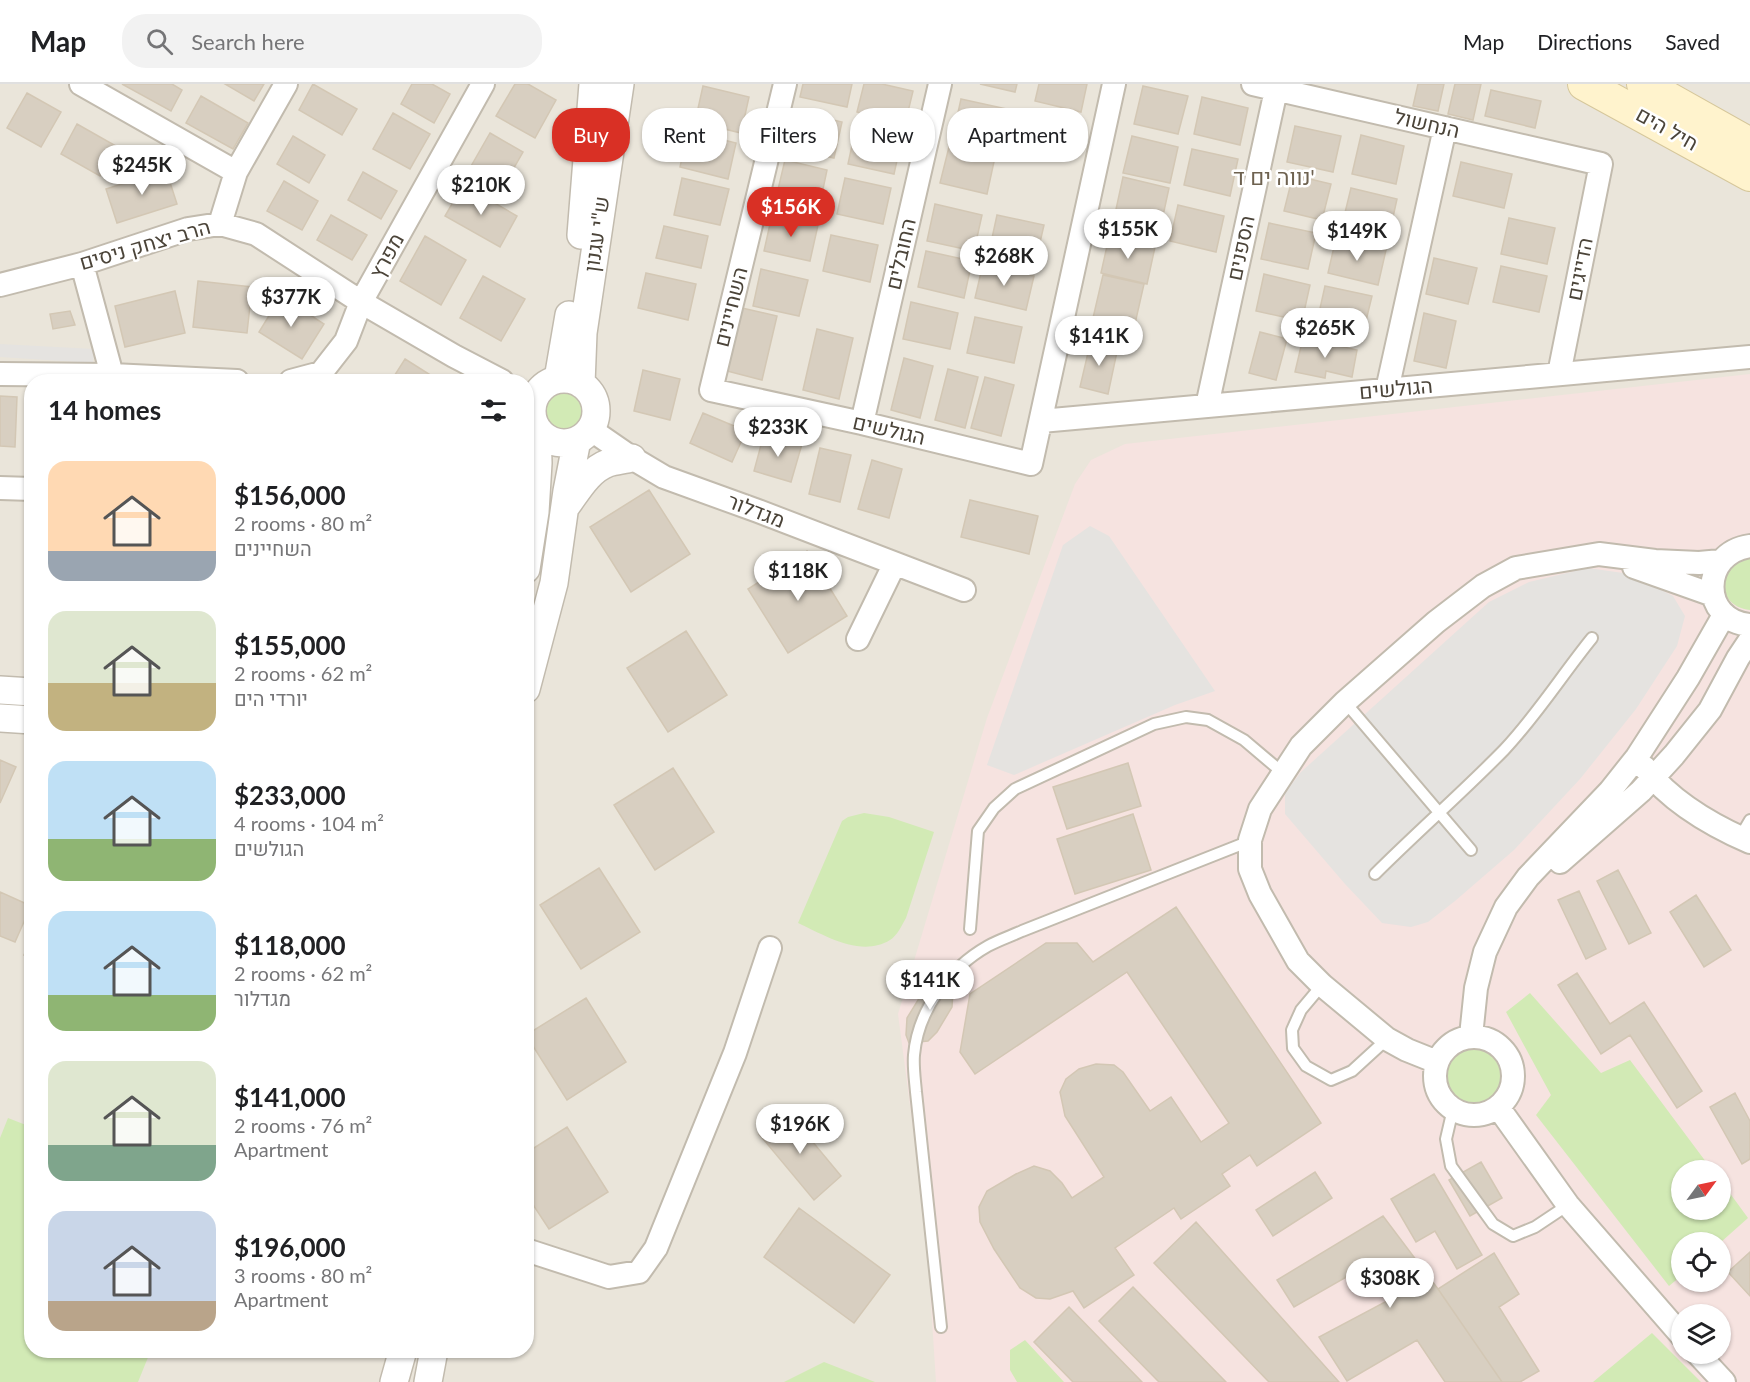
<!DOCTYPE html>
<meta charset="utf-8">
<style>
:root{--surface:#fff;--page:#f2f2f2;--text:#202124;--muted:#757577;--line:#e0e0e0;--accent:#d93025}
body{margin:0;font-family:Lato,Heebo,sans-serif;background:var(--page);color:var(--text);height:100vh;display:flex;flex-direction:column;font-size:22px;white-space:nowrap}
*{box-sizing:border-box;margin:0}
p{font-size:20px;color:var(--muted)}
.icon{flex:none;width:33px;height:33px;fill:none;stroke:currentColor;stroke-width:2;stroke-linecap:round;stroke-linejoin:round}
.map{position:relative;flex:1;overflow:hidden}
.panel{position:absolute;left:24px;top:290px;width:510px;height:984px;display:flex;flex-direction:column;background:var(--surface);border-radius:24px;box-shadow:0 2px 4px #0004}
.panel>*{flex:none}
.banner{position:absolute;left:552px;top:24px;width:570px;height:54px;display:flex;gap:12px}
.needle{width:39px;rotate:57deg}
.fabs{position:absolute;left:1671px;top:1076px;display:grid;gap:12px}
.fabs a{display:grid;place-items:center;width:60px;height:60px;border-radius:50%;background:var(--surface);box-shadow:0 2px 4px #0004;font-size:30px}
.price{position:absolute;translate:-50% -51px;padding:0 14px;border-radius:21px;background:#fff;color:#222;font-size:20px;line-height:39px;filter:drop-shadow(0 2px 3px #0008)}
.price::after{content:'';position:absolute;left:50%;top:36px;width:18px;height:14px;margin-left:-9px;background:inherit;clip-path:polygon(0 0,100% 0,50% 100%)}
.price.on{background:var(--accent);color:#fff}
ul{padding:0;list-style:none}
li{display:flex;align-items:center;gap:18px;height:150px;padding:0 24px}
li span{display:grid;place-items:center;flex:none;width:168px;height:120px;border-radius:18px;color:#555}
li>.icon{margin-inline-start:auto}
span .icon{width:72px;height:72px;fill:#fffc;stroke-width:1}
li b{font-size:26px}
h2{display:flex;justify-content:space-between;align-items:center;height:72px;padding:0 24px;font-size:26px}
.chip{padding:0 21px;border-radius:24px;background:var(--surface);box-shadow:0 2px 4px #0004;font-size:21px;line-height:54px}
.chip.on{background:var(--accent);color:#fff}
header{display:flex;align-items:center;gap:36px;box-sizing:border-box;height:84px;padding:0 30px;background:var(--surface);border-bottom:2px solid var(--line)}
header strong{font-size:28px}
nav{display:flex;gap:33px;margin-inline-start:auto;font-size:21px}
.search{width:420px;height:54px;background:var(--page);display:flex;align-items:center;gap:15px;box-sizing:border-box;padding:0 21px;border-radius:24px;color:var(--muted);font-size:22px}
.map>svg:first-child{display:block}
</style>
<header>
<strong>Map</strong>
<div class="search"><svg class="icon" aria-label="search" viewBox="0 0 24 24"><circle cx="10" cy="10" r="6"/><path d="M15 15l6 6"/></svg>Search here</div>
<nav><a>Map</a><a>Directions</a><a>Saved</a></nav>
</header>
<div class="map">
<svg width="1750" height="1298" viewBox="0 0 1750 1298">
<rect width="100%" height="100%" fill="#f6f3ec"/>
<path fill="#eae5da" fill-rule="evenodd" d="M 0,0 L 1750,0 L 1750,1298 L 0,1298 ZM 32,297 L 526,297 L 526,1266 L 32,1266 ZM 1682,1086 L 1720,1086 L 1720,1125 L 1682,1125 ZM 1682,1158 L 1720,1158 L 1720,1197 L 1682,1197 ZM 1682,1230 L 1720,1230 L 1720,1269 L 1682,1269 Z"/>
<path fill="#f6e3e0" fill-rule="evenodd" d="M 1750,290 L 1750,1298 L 936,1298 L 926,1143 L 898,930 L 987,634 L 1075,400 L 1091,376 L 1125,360 ZM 1682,1086 L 1720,1086 L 1720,1125 L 1682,1125 ZM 1682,1158 L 1720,1158 L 1720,1197 L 1682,1197 ZM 1682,1230 L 1720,1230 L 1720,1269 L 1682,1269 Z"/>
<path fill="#d2eab5" d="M544 327a21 21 0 1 1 42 0a21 21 0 1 1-42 0Z
M 1750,463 L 1750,526 C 1731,524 1724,512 1721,495 Z
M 864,729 L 889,733 L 934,748 L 906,834 C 902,841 897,852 890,856 C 861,874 824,851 798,839 L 842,737 L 848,733 Z
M 1530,909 L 1601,989 L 1630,976 L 1712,1086 L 1682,1086 L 1682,1125 L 1720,1125 L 1721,1097 L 1748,1134 L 1721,1158 L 1682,1158 L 1681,1192 L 1669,1202 L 1536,1031 L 1551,1011 L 1506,928 Z
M1447 991a29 29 0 1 1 58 0a29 29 0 1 1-58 0Z
M 8,1034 L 31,1043 L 32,1266 L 151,1266 L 138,1298 L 0,1298 L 0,1054 Z
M 1652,1249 L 1701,1298 L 1593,1298 Z
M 1025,1256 L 1064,1298 L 1017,1298 L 1010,1286 L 1010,1266 Z
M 824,1278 L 875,1298 L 784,1298 Z"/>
<path fill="#e5e3e0" d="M 0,260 L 94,265 L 93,279 L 0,273 Z
M 1090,442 L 1109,452 L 1215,607 L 1175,621 L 1014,691 L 987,681 L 1063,461 Z
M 1588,484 L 1630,490 L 1673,512 L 1685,532 L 1677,562 L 1636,625 L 1580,695 L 1514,766 L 1455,817 L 1428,838 L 1411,843 L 1382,839 L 1345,800 L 1285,730 L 1285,709 L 1301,688 L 1489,518 L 1529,498 Z"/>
<path fill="#d8cfc1" stroke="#d3c7b4" stroke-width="1.5" d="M 122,0 L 172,0 L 182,6 L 171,27 Z
M 225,0 L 264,0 L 254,17 Z
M 313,0 L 357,25 L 342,51 L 299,26 Z
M 412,0 L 432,0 L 450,10 L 434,39 L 401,20 Z
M 515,0 L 528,0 L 556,16 L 535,54 L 496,32 Z
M 803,0 L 852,0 L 847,23 L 800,13 Z
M 864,0 L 882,0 L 913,7 L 905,40 L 857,28 Z
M 980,0 L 1017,0 L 1015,8 Z
M 1039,0 L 1087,0 L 1081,28 L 1035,17 Z
M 1418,0 L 1444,0 L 1438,27 L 1413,22 Z
M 1455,0 L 1481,0 L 1473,36 L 1448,30 Z
M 703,2 L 749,13 L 741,49 L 695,38 Z
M 1143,2 L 1188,12 L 1178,50 L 1134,40 Z
M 1491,6 L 1541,17 L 1535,44 L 1485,32 Z
M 27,9 L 61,28 L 41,63 L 7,44 Z
M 201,12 L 248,39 L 233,65 L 186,39 Z
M 1202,13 L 1248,24 L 1240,61 L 1194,50 Z
M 961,15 L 1007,25 L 999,61 L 953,51 Z
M 796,27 L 842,38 L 834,74 L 788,64 Z
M 1024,28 L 1070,39 L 1062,75 L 1015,64 Z
M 393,29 L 430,50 L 410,85 L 373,65 Z
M 77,40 L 116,62 L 100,92 L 61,70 Z
M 1295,42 L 1341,52 L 1333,88 L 1287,78 Z
M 856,43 L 902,54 L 894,90 L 848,80 Z
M 688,47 L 736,59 L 728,95 L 680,83 Z
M 490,49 L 523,68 L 503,103 L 470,84 Z
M 1361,51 L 1404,62 L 1396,100 L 1352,90 Z
M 293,52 L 325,71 L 309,99 L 277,80 Z
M 1132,52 L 1178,63 L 1170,99 L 1123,89 Z
M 949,63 L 995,73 L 987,110 L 940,99 Z
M 1192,65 L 1238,75 L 1230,112 L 1184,101 Z
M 785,76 L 827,86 L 819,124 L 776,114 Z
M 1461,78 L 1512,90 L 1504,124 L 1453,112 Z
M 166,86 L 177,120 L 117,139 L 106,105 Z
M 363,88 L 397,107 L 381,135 L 348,116 Z
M 1293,91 L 1331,100 L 1322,136 L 1284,127 Z
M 1123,93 L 1169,104 L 1161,141 L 1115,130 Z
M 682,94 L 729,105 L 720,141 L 674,131 Z
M 845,94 L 891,104 L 883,140 L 837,130 Z
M 284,97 L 318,117 L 302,146 L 267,127 Z
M 463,101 L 517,132 L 500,163 L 445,132 Z
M 1351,104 L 1397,115 L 1389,151 L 1342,141 Z
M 935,120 L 982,131 L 974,167 L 927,157 Z
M 1178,121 L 1224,132 L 1216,168 L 1170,157 Z
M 331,131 L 367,151 L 352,176 L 317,156 Z
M 772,131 L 818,141 L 810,177 L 764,167 Z
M 997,131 L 1044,141 L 1035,180 L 989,168 Z
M 1509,134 L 1555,144 L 1547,180 L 1501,170 Z
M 1269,139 L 1316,149 L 1308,185 L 1261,175 Z
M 664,142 L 708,152 L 701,184 L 656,174 Z
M 831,151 L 878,161 L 870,198 L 823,187 Z
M 425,152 L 466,176 L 441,221 L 400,197 Z
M 1109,153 L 1155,163 L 1147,200 L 1101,189 Z
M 1336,154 L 1386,166 L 1378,201 L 1328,189 Z
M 926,167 L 972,177 L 964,214 L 918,203 Z
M 1434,174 L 1477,184 L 1468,220 L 1426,210 Z
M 983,180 L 1034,192 L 1026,226 L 975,214 Z
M 1501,182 L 1547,192 L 1539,228 L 1493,218 Z
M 761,185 L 808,196 L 799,232 L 753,222 Z
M 646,189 L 696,200 L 688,236 L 638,224 Z
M 1264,190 L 1310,201 L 1302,237 L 1256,227 Z
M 1103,191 L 1144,200 L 1134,244 L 1093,234 Z
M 483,192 L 525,215 L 501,257 L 460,234 Z
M 198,197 L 252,203 L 247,249 L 193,243 Z
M 1325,202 L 1372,212 L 1363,249 L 1317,238 Z
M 175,207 L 185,249 L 125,263 L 115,222 Z
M 281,212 L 324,240 L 302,275 L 259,248 Z
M 911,218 L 958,229 L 950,265 L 903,255 Z
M 742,224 L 777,232 L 762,296 L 727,287 Z
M 70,227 L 75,241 L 53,245 L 50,230 Z
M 1424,229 L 1456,237 L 1446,284 L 1414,277 Z
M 975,233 L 1022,243 L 1014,279 L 967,269 Z
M 817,245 L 853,254 L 839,315 L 803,306 Z
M 1260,248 L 1287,255 L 1276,296 L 1249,289 Z
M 1303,254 L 1357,266 L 1352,293 L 1326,287 L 1325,294 L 1295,288 Z
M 1091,256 L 1118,263 L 1108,310 L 1080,303 Z
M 904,274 L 933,282 L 920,334 L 891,326 Z
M 405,275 L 440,297 L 391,297 Z
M 948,285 L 978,293 L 965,344 L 935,336 Z
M 643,286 L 680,295 L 670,336 L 634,327 Z
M 985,293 L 1014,301 L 1001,352 L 971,344 Z
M 0,312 L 17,313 L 15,363 L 0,362 Z
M 703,329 L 746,347 L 732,378 L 690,359 Z
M 764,350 L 802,360 L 791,398 L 754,387 Z
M 820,364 L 851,371 L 840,418 L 809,410 Z
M 872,376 L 902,385 L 889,434 L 858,425 Z
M 649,406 L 690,470 L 631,508 L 590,443 Z
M 970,416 L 1038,432 L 1029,470 L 961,453 Z
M 807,467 L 847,532 L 788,569 L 748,505 Z
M 686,547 L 727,611 L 668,648 L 627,584 Z
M 0,676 L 16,683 L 0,719 Z
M 1128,679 L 1141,722 L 1067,745 L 1053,703 Z
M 673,684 L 714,748 L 655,786 L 614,721 Z
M 1133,730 L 1151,786 L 1075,810 L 1057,755 Z
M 599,784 L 640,848 L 581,885 L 540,821 Z
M 1618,786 L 1651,849 L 1629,860 L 1597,797 Z
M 1579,807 L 1606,865 L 1586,875 L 1558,816 Z
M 0,808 L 31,822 L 15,858 L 0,852 Z
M 1696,811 L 1731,866 L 1704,883 L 1670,828 Z
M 1176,823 L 1321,1039 L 1257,1082 L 1250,1071 L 1222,1090 L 1230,1102 L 1181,1135 L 1174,1124 L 1115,1164 L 1134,1191 L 1084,1224 L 1073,1207 L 1050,1215 L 1036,1214 L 1020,1204 L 994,1165 L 980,1138 L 979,1123 L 987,1107 L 1016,1090 L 1034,1082 L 1050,1087 L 1062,1099 L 1072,1114 L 1104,1093 L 1065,1032 L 1060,1008 L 1066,995 L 1079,985 L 1096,980 L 1114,981 L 1123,988 L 1150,1027 L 1171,1013 L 1201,1058 L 1229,1039 L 1127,888 L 975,990 L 960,968 L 970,910 L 1046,859 L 1077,859 L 1093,878 Z
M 32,853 L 32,874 L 24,871 Z
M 1577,889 L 1610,940 L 1644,918 L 1702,1007 L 1677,1024 L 1630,951 L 1601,970 L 1558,901 Z
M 939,893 L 949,898 L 953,907 L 952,923 L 937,948 L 928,957 L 909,959 L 906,951 L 907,934 L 931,895 Z
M 586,914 L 626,978 L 567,1016 L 526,951 Z
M 1735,1009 L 1750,1037 L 1750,1075 L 1742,1080 L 1710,1023 Z
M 787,1027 L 841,1092 L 814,1116 L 759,1050 Z
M 567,1043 L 608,1108 L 549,1145 L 526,1110 L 526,1069 Z
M 1481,1078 L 1502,1114 L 1470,1132 L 1449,1096 Z
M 1315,1088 L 1332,1114 L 1273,1152 L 1256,1126 Z
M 1434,1090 L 1482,1171 L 1457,1185 L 1435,1147 L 1416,1158 L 1391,1115 Z
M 799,1124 L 890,1191 L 854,1239 L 764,1173 Z
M 1383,1132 L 1438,1205 L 1502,1298 L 1445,1298 L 1417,1256 L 1347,1297 L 1319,1253 L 1389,1216 L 1369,1180 L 1294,1223 L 1277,1196 Z
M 1196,1138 L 1339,1298 L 1269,1298 L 1154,1179 Z
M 1750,1168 L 1750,1212 L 1728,1188 Z
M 1494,1169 L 1519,1210 L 1499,1223 L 1539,1287 L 1520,1298 L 1502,1298 L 1438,1205 Z
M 1133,1203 L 1226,1298 L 1159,1298 L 1099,1237 Z
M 1069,1223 L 1142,1298 L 1073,1298 L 1034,1258 Z"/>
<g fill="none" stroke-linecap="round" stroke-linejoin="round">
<defs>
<path id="service" d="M 1345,618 L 1471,766
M 1740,753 L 1750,736
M 1375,790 C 1417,748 1463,708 1504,666 C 1537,631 1562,591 1592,554
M 970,845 L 978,747 L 994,724 L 1015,705 L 1154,640 L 1186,633 L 1208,636 L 1244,656 L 1283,689
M 1322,901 L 1301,926 L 1292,946 L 1293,964 L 1306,982 L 1331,996 L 1352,987 L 1387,955
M 1453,1025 L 1446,1055 L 1451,1082 L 1493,1140 L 1513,1152 L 1535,1143 L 1568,1121
M 941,1243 L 916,1008 C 915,996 913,983 914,971 C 918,926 949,884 988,862 C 999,856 1011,852 1022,847 L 1250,757"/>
<path id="minor" d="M 81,0 L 236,88
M 785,0 L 711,306 L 862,339 L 1031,380 L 1114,0
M 1253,0 L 1601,80 L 1559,290
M 220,140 L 236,88 L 286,0
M 82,180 L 112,291
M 0,201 L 82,180 L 188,145 L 220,140 L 256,150 L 361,218 L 454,272 L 502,297
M 0,290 L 112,291 L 237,297
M 291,297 L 321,289 L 346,257 L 361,218 L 483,0
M 1387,306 L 1445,44
M 526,310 L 534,314
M 1207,322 L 1276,6
M 1041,337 L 1750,273
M 862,339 L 940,0
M 590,345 L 632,374 L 664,393 L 758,427 L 964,506
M 0,404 L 32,405
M 1750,462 C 1700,469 1700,537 1750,541
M 1634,483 L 1713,511
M 858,555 L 894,481
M 1645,684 C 1671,718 1711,741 1750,758
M 1560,778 L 1641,707 L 1674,671 L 1710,626 L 1738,574 L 1750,556
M 1471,952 L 1476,904 L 1485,868 L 1506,823 L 1528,793 L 1610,707 L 1637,673 L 1688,594 L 1724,531
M1435 992a39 39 0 1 1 78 0a39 39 0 1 1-78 0Z
M 1437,978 L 1407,966 L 1387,955 L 1322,901 L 1298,877 L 1260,810 L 1250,785 L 1250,756 L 1260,725 L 1301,662 L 1345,618 L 1436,538 L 1483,502 L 1516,484 L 1599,470 L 1655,477 L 1699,479 L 1721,477
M 1498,1023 L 1568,1121 L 1682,1252
M 526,1166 L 609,1193 L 639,1188 L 656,1164 L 735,969 L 770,864
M 1697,1269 L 1724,1298"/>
<path id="tertiary" d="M 581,151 L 593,0
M 558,295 L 569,231
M532 327a32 32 0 1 1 64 0a32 32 0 1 1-64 0Z
M 581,300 L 583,249 L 620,0
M 567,421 C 578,406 589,386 608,379 C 615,377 624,376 632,374
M 526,485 L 535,428 L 538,379 L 537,344
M 526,605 L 554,499 L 567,407 L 577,356
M 0,606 L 32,608
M 0,634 L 32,636
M 394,1298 L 403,1266
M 428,1298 L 434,1266"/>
<path id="secondary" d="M 1584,0 L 1750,91
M 1643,0 L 1750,60"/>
</defs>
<use href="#service" stroke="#c2bbae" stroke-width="14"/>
<use href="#minor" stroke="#c2bbae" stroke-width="26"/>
<use href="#tertiary" stroke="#c2bbae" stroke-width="30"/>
<use href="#secondary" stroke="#d6c79b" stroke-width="34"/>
<use href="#service" stroke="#fff" stroke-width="10"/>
<use href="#minor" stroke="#fff" stroke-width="22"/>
<use href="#tertiary" stroke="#fff" stroke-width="27"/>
<use href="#secondary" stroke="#fff3cd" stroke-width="32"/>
</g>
<g text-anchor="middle" stroke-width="5" stroke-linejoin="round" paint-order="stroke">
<g font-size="21" fill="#4b4439" stroke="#fff">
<text transform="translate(1427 40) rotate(13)" y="7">הנחשול</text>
<text transform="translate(1667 45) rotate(29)" y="7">חיל הים</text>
<text transform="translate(597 150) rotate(-82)" y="7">ש"י עגנון</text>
<text transform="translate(145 161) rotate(-16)" y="7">הרב יצחק ניסים</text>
<text transform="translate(1241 164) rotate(-78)" y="7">הספנים</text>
<text transform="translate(901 170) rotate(-77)" y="7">החובלים</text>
<text transform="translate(387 172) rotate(-61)" y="7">מפרץ</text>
<text transform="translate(1580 185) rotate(-79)" y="7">הדייגים</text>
<text transform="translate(731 223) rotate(-76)" y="7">השחיינים</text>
<text transform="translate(1396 305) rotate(-5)" y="7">הגולשים</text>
<text transform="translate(889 346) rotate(13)" y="7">הגולשים</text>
<text transform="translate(756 427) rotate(21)" y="7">מגדלור</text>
</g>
<g font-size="22" fill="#6e6250" stroke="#fff">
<text x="1274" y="101">נווה ים ד'</text>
</g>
</g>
</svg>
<div class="fabs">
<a><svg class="needle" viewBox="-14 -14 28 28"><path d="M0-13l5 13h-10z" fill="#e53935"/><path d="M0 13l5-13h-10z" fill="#757577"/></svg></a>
<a><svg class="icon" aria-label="locate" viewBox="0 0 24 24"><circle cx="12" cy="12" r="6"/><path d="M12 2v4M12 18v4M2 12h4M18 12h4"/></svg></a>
<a><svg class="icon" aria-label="layers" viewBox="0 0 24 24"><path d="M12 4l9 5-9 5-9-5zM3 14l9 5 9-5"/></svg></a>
</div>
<b class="price" style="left:142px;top:112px">$245K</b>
<b class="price" style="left:481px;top:132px">$210K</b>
<b class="price on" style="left:791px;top:154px">$156K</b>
<b class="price" style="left:1128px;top:176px">$155K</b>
<b class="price" style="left:1357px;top:178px">$149K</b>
<b class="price" style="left:1004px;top:203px">$268K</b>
<b class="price" style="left:291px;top:244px">$377K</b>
<b class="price" style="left:1325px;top:275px">$265K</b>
<b class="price" style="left:1099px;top:283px">$141K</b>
<b class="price" style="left:778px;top:374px">$233K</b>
<b class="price" style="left:798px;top:518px">$118K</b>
<b class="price" style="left:930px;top:927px">$141K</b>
<b class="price" style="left:800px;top:1071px">$196K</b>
<b class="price" style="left:1390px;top:1225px">$308K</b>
<div class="banner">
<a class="chip on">Buy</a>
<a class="chip">Rent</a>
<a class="chip">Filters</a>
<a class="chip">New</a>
<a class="chip">Apartment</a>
</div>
<section class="panel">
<h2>14 homes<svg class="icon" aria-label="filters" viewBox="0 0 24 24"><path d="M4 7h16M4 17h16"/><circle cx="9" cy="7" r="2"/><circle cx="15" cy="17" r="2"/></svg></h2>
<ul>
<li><span style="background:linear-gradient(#ffd9b3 75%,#9aa5b1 0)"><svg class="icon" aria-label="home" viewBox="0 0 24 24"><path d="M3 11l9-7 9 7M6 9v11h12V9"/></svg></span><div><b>$156,000</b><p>2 rooms · 80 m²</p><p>השחיינים</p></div></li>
<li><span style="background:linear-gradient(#dfe7d0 60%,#c2b280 0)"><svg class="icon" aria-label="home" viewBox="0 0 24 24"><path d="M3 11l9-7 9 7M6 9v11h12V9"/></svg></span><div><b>$155,000</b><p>2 rooms · 62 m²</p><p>יורדי הים</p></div></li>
<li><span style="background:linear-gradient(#bfe0f5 65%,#8fb573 0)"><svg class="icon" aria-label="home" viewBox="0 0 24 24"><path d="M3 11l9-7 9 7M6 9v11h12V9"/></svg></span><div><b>$233,000</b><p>4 rooms · 104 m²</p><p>הגולשים</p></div></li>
<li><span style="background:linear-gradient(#bfe0f5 70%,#8fb573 0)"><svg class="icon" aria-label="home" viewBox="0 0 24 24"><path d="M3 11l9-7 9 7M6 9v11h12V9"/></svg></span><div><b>$118,000</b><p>2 rooms · 62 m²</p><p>מגדלור</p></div></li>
<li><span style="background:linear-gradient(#dfe7d0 70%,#7fa58c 0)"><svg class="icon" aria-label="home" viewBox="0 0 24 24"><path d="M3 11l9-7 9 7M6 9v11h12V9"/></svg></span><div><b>$141,000</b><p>2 rooms · 76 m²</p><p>Apartment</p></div></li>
<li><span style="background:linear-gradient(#c9d6e8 75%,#b9a48a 0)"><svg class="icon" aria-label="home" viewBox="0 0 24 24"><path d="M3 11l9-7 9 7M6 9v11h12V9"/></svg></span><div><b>$196,000</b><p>3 rooms · 80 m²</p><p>Apartment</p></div></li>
</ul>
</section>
</div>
